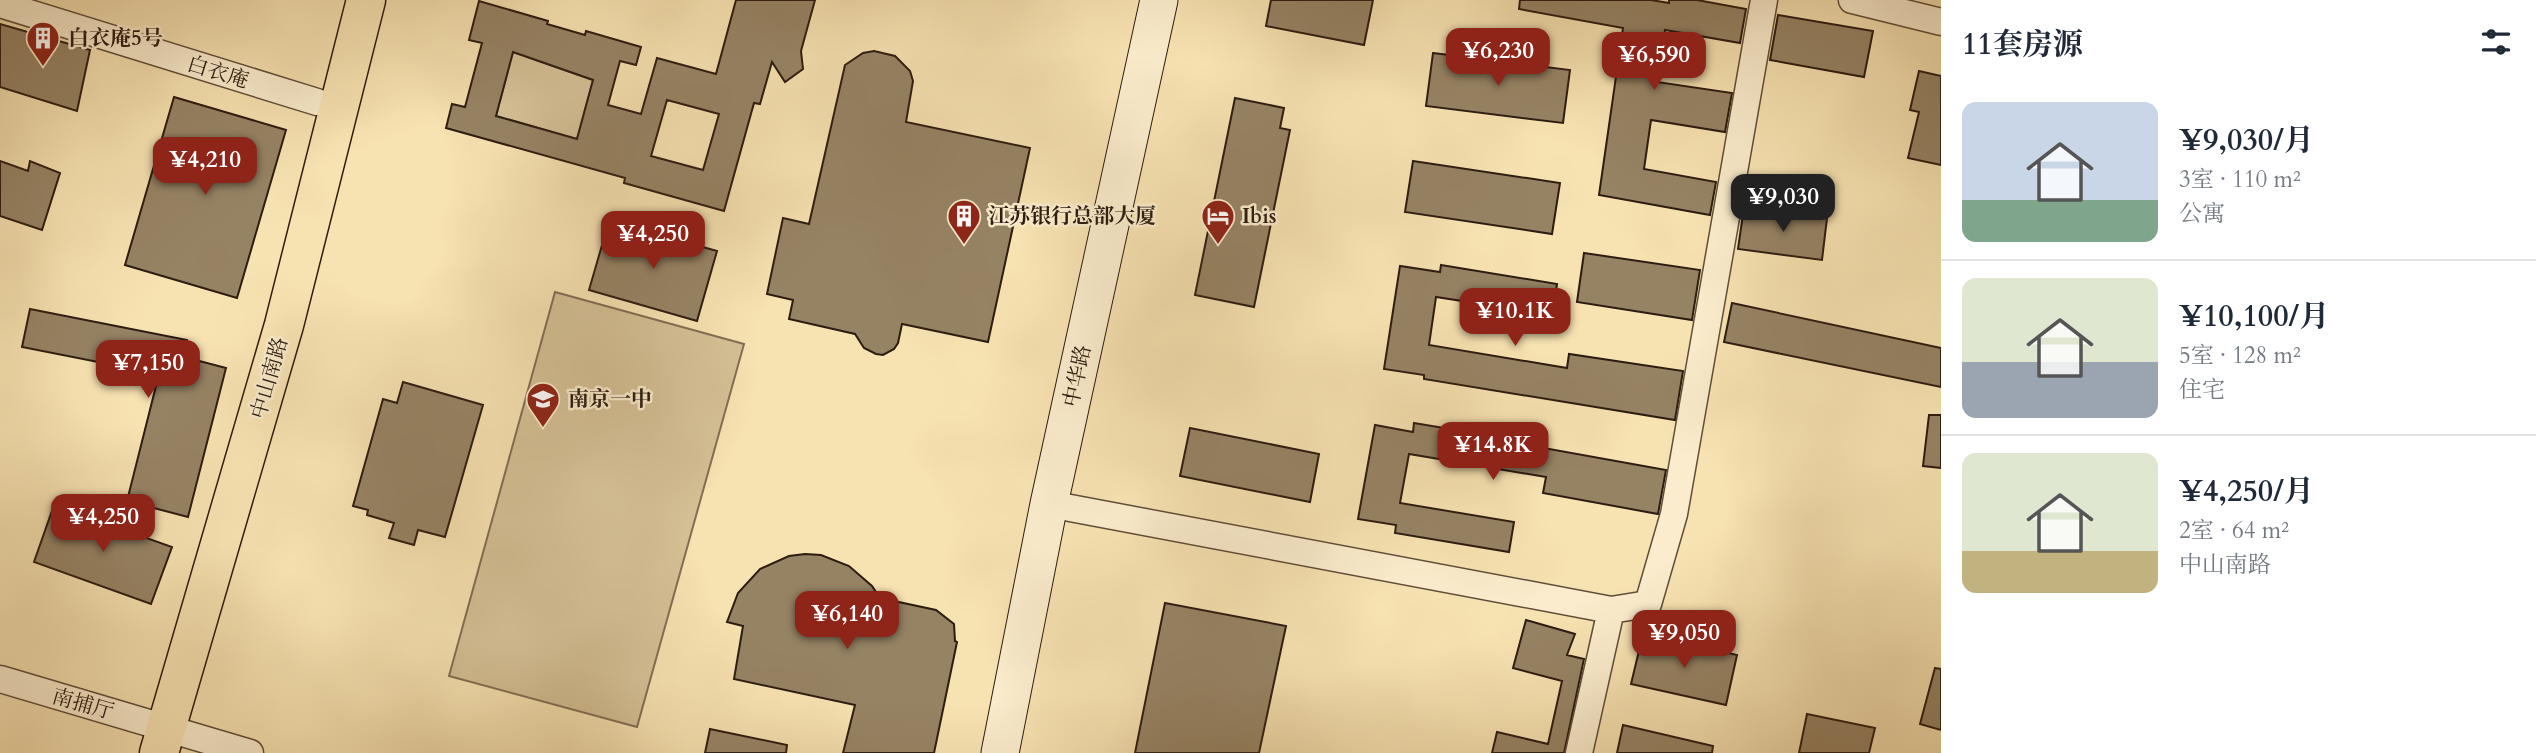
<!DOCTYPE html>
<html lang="zh">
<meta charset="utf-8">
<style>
:root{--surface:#fff;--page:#f2f2f3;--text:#1f2937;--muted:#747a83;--line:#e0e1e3;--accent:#8f2418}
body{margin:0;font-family:Cardo,"Noto Serif SC",serif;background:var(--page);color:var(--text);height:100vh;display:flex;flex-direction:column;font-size:26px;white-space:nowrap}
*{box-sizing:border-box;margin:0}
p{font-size:23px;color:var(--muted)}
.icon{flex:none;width:38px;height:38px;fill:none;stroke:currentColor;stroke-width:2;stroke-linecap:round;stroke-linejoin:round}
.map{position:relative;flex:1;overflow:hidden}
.panel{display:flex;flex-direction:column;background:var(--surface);width:595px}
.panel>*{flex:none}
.price{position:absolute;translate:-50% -60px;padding:0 16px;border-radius:14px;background:var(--accent);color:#fff;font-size:23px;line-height:46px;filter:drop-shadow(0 2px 4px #0008)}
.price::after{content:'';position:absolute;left:50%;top:42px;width:21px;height:16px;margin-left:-10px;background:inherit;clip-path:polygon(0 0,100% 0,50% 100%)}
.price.on{background:#222;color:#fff}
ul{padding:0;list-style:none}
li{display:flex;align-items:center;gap:21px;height:175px;padding:0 21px}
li+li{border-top:2px solid var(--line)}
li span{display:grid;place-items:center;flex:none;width:196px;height:140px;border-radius:14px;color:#555}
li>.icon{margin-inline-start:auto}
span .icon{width:84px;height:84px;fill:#fffc;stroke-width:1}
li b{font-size:30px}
h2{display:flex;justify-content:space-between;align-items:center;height:84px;padding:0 21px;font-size:30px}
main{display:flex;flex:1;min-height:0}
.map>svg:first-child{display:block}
</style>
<main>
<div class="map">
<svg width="1941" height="753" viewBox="0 0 1941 753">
<rect width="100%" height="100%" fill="#f7e2b1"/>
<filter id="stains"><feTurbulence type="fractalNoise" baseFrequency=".00286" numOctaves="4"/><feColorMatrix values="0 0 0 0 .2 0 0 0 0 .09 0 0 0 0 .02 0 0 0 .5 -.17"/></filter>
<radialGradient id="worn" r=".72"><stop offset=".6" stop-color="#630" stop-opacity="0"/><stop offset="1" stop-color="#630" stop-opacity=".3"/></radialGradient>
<path fill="#d5c096" stroke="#816e54" stroke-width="2" d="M 513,52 L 593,80 L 577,139 L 496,116 Z
M 555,292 L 744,344 L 637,727 L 449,676 Z"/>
<path fill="#968364" stroke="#2d1c11" stroke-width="2" fill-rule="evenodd" d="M 736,0 L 815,0 L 801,51 L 803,69 L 785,82 L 772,62 L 760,104 L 754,103 L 724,211 L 624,183 L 625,178 L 446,128 L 452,104 L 465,107 L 482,43 L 469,40 L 479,1 L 548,21 L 547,24 L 585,35 L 586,31 L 641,47 L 636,65 L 620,61 L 608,105 L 641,114 L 657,58 L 716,74 ZM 513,52 L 593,80 L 577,139 L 496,116 ZM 667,100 L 719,114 L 703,170 L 651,156 Z
M 1271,0 L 1373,0 L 1364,45 L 1266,26 Z
M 1520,0 L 1651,0 L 1669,3 L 1669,0 L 1697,0 L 1746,9 L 1740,43 L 1665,30 L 1657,82 L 1732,93 L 1725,132 L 1651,120 L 1644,169 L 1716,182 L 1710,215 L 1599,195 L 1623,28 L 1519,9 Z
M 1778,15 L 1873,31 L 1864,77 L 1770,60 Z
M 0,24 L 90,50 L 77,111 L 0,87 Z
M 874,51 L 895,56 L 910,71 L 913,81 L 906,122 L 1030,148 L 988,342 L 902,324 L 898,343 L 894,349 L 883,355 L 876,354 L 864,348 L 855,334 L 789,319 L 793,300 L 767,294 L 783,218 L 809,224 L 845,65 L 863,53 Z
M 1433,53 L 1570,70 L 1563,123 L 1426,106 Z
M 1919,71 L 1941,76 L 1941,165 L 1908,158 L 1919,112 L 1910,110 Z
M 174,97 L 286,130 L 237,298 L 125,265 Z
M 1235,98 L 1284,108 L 1280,128 L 1290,130 L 1254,307 L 1195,295 Z
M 0,161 L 28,171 L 30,161 L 60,173 L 42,230 L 0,216 Z
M 1413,161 L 1560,183 L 1552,234 L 1405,212 Z
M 1744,207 L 1827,218 L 1822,260 L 1738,249 Z
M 609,221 L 717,251 L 697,321 L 589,290 Z
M 1584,253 L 1700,270 L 1692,320 L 1577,302 Z
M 1441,265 L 1557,284 L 1552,315 L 1436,297 L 1429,345 L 1567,368 L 1569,354 L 1683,371 L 1675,420 L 1424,379 L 1424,375 L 1384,369 L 1400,266 L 1440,272 Z
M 1732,303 L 1941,348 L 1941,387 L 1724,342 Z
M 30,309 L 187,340 L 184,357 L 226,368 L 188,517 L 127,501 L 159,374 L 22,347 Z
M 403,382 L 483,405 L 445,537 L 418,530 L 414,545 L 389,538 L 394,523 L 367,515 L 368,510 L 353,506 L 383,399 L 397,403 Z
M 1929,415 L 1941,415 L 1941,468 L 1923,466 Z
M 1414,423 L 1528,442 L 1527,445 L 1666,470 L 1658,514 L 1543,493 L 1546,477 L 1409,454 L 1400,503 L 1514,522 L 1509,552 L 1395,533 L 1396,525 L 1358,519 L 1375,425 L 1413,432 Z
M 1190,428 L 1319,454 L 1310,502 L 1180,476 Z
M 54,505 L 172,547 L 151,604 L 34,562 Z
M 805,554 L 821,555 L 849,566 L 872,586 L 880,598 L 936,610 L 954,624 L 955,641 L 957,642 L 934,753 L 843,753 L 855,705 L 734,679 L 743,626 L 727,622 L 738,593 L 760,569 L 789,556 Z
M 1165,603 L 1286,626 L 1259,753 L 1135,753 Z
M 1526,620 L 1575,634 L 1567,655 L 1584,659 L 1564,753 L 1492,753 L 1497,732 L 1548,744 L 1562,681 L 1513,668 Z
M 1643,634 L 1737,655 L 1726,705 L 1631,684 Z
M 1935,668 L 1941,669 L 1941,730 L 1920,724 Z
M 1807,714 L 1875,728 L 1869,753 L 1799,753 Z
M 1623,725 L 1713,746 L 1712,753 L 1617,753 Z
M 710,729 L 787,745 L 786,753 L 705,753 Z"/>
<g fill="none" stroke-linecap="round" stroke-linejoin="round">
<defs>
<path id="minor" d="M 1852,0 L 1941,22
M 0,4 L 317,102
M 1049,504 L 1611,610 L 1648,604 L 1674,514 L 1764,0
M 0,679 L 250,753
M 1579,753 L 1611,610"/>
<path id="secondary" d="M 1000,753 L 1049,504 L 1159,0"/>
<path id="primary" d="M 159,753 L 284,325 L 366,0"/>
</defs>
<use href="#minor" stroke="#604e39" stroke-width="29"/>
<use href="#secondary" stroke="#2d1c11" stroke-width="39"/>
<use href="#primary" stroke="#2d1c11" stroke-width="41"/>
<use href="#minor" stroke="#faeccc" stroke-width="26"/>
<use href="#secondary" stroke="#faeccc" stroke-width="37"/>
<use href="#primary" stroke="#f7e2b1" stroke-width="38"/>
</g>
<defs>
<symbol id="building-pin" viewBox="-11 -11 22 30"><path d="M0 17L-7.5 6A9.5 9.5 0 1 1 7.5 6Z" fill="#8f2418" stroke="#faeccc"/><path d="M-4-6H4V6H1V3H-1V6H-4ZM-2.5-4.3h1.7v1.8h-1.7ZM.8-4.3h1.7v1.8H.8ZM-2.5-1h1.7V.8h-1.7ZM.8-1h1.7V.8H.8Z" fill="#fff"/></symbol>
<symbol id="hotel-pin" viewBox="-11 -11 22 30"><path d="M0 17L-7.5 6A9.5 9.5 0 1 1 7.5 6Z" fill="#8f2418" stroke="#faeccc"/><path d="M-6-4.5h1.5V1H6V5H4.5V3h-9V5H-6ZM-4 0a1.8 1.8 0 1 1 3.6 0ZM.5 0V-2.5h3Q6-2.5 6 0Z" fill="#fff"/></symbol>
<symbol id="school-pin" viewBox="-11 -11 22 30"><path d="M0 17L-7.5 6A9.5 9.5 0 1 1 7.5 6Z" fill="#8f2418" stroke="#faeccc"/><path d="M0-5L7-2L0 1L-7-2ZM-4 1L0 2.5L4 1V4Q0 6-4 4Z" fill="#fff"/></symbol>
</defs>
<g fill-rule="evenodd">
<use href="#building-pin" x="24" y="19" width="38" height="52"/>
<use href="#building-pin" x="945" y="197" width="38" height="52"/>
<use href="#hotel-pin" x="1199" y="197" width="38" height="52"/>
<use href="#school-pin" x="524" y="380" width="38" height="52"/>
</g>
<g text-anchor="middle" stroke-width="5" stroke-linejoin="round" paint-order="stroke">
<g font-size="21" font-weight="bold" fill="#2d1c11" stroke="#faeccc" text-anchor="start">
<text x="68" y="45">白衣庵5号</text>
<text x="988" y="223">江苏银行总部大厦</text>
<text x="1242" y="223">Ibis</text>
<text x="568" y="406">南京一中</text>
</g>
<g font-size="21" fill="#2d1c11" stroke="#faeccc">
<text transform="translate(218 72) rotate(17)" y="7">白衣庵</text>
<text transform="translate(1077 376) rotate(-78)" y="7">中华路</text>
<text transform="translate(269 378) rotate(-74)" y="7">中山南路</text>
<text transform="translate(83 704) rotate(16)" y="7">南捕厅</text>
</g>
</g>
<rect width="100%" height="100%" filter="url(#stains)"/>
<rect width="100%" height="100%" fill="url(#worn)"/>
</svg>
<b class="price" style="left:1498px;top:88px">¥6,230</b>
<b class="price" style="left:1654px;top:92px">¥6,590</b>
<b class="price" style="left:205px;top:197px">¥4,210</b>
<b class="price on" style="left:1783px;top:234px">¥9,030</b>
<b class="price" style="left:653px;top:271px">¥4,250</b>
<b class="price" style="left:1515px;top:348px">¥10.1K</b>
<b class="price" style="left:148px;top:400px">¥7,150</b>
<b class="price" style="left:1493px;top:482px">¥14.8K</b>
<b class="price" style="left:103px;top:554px">¥4,250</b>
<b class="price" style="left:847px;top:651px">¥6,140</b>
<b class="price" style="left:1684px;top:670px">¥9,050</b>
</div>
<section class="panel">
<h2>11套房源<svg class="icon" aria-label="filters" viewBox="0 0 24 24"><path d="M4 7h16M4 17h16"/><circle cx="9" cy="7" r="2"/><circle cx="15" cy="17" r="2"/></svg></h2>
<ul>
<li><span style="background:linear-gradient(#c9d6e8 70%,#7fa58c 0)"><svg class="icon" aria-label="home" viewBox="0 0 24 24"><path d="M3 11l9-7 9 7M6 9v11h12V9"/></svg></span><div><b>¥9,030/月</b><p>3室 · 110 m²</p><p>公寓</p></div></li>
<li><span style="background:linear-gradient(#dfe7d0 60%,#9aa5b1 0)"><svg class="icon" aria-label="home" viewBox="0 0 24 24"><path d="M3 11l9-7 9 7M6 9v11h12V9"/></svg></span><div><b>¥10,100/月</b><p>5室 · 128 m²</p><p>住宅</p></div></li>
<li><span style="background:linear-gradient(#dfe7d0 70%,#c2b280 0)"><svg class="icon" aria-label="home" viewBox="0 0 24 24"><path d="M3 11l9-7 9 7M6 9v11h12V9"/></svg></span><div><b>¥4,250/月</b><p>2室 · 64 m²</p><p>中山南路</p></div></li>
</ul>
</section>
</main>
